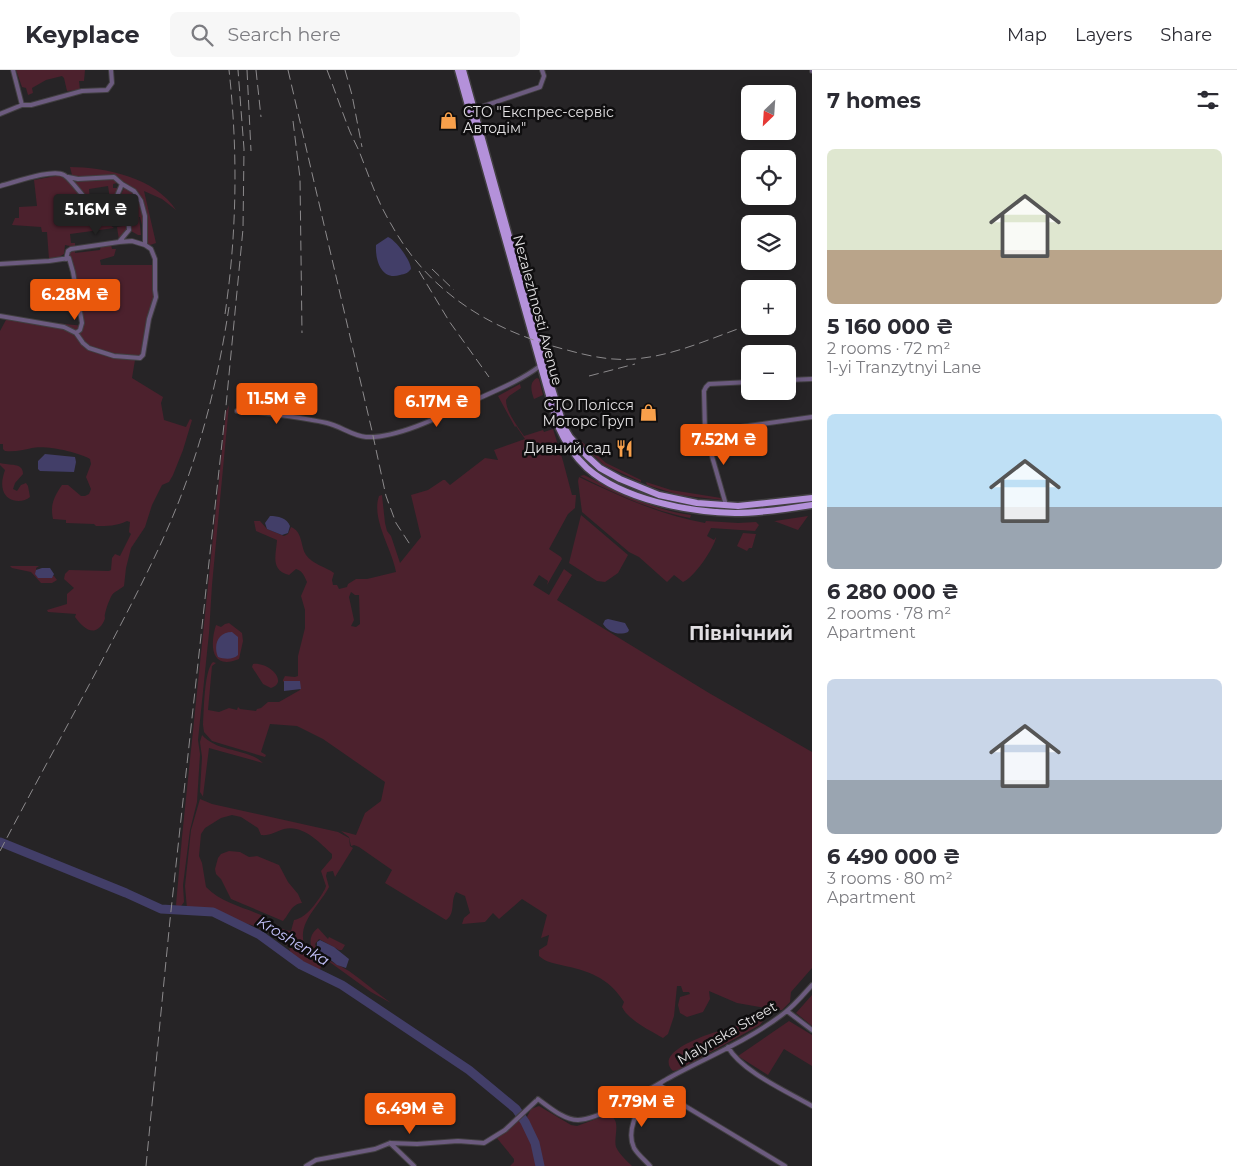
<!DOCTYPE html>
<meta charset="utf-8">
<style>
:root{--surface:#fff;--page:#f7f7f7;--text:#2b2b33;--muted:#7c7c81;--line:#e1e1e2;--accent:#ea580c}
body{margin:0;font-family:Montserrat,sans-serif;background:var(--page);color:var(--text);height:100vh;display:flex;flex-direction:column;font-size:19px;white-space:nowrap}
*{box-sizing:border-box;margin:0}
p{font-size:16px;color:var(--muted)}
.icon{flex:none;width:28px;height:28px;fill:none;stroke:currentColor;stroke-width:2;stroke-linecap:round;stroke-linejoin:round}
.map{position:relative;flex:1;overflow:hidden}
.drawer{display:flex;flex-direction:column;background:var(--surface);width:425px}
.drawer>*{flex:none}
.needle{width:32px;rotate:205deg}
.tools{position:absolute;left:741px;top:15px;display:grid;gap:10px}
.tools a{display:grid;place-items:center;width:55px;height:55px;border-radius:8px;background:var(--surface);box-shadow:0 2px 12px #0003;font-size:25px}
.price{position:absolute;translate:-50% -42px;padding:0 11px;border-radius:5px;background:var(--accent);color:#fff;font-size:16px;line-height:32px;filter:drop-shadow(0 1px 2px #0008)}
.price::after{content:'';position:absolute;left:50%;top:30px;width:15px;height:11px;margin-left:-8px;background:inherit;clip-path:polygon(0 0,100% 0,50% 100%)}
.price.on{background:#222;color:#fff}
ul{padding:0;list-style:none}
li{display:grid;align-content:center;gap:10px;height:265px;padding:0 15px}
li span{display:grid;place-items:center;height:155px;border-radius:8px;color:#555}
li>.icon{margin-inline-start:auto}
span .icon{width:90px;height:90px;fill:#fffc;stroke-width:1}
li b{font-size:21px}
h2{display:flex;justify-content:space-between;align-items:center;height:60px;padding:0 15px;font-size:21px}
header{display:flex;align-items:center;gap:30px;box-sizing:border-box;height:70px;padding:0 25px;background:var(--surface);border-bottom:1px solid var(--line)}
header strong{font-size:24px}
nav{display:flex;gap:28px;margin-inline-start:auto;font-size:18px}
.search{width:350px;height:45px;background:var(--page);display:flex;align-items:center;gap:12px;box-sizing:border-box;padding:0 18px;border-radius:8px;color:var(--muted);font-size:19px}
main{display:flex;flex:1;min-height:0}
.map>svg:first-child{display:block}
</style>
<header>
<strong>Keyplace</strong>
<div class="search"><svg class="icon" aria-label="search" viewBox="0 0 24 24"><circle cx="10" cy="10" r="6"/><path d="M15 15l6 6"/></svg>Search here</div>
<nav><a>Map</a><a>Layers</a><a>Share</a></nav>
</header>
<main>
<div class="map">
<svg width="812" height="1096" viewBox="0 0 812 1096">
<rect width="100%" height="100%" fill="#262426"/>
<path fill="#4c212d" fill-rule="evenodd" d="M 16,0 L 85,0 L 84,11 L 79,11 L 80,20 L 67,21 L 64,8 L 62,6 L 46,10 L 32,18 L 33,23 L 28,25 L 26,18 L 22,17 Z
M 70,97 C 105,97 156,108 176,140 L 162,129 L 144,121 L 156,173 L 150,175 L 147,173 L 146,147 L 143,132 L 138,123 L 133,118 L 115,106 L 73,106 L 72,105 Z
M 61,105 L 64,106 L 85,131 L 88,138 L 106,138 L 107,149 L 103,150 L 104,155 L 110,155 L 114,158 L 70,164 L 71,173 L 75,173 L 75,177 L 65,175 L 64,184 L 59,187 L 49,189 L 47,162 L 42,162 L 41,157 L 12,155 L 15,148 L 19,148 L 19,137 L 37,136 L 34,110 Z
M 109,109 L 115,110 L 117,113 L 113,114 L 113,118 L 119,118 L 114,129 L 110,129 L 108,116 L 89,119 L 90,131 L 74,113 L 76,111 Z
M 124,118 C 139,122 143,139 144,154 L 142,155 L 140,147 L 139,147 L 141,165 L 138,165 L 131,161 L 130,142 C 117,130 116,135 124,118 Z
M 112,135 L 126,143 L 128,158 L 119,170 L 117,157 L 123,156 L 121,142 L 113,143 Z
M 111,175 L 112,179 L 116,179 L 114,186 L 100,190 L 101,195 L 154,195 L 153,212 L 154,230 L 142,283 L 135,290 L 132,308 L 163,327 L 161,333 L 164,350 L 186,357 L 190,349 L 192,350 L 183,380 L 173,405 L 169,412 L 162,415 L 152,435 L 145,457 L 131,478 L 126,498 L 124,516 C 121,519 115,521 112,525 C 109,530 106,539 105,544 C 104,548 106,547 104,551 C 95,569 83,558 75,547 L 76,544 L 48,542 L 47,540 L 67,534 L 67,524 L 74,518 L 64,509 L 65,504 L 69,500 L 109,501 L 111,500 L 112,488 L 115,484 L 120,486 L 131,464 L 129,462 L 130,452 L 127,451 C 116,456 108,456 96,456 L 94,454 L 66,453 L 66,450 L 53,449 C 50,434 54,427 62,415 L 68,415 L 81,426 L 85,426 L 89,424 L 91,419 L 86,407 L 91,394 L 90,389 C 78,382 46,375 32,378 C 23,380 15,382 5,381 L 3,379 L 3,374 L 0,374 L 0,261 L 7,248 L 84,256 L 80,229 L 69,183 L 75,179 L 75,183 L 100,180 L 101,176 Z
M 537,308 L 539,309 L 543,325 L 534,329 C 531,321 529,312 537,308 Z
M 520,314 L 521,318 L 509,326 L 506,330 C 506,342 518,357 524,366 L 543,360 L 544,362 L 553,359 L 563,391 L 572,425 L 576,425 L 575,438 L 568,444 L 549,479 L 561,487 L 562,489 L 547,515 L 548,511 L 539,505 L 533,515 L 549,525 L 564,499 L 572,505 L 557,530 L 709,623 L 812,682 L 812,898 L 791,922 L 790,932 L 782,940 L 776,940 L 737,933 L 709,921 L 710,929 L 703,942 L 687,947 L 680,943 L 678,935 L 680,927 L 690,924 L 689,922 L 683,922 L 681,916 L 677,916 L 674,946 L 668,964 L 663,968 C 651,961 628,950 622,937 L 624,932 C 608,907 589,901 561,895 C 552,893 546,892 539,886 L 539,880 L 547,875 L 549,865 L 541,868 L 547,845 L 522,829 L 499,849 L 493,843 L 485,852 L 462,854 L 464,848 L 470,843 L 465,826 L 456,822 C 450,832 456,843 446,850 L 385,813 L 392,800 L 359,777 L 354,775 L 351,776 L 349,767 L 341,761 L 356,765 L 365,743 L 381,731 L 385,712 L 323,669 L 297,656 L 270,654 L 261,682 L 266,685 L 265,687 L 212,671 L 204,662 L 203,655 C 204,641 204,600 213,592 L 216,593 L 212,596 L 208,640 L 219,642 L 229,638 L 237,640 L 238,637 L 240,639 L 256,641 L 257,639 L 261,638 L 268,632 L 279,632 L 300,620 L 300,611 L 284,611 L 283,612 L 283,610 L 285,606 L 295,607 L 298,606 L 298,586 L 305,558 L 305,540 L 301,526 L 307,512 C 304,506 303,501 296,499 L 289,505 C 270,500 276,485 277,470 L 256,461 L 254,451 L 260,451 L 267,459 L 284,466 L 288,464 L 291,457 C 303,462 300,475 306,485 C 312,494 326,497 334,503 L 332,510 L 333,515 L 337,515 L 339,519 L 347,517 L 348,514 L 356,509 L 367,509 L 396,502 C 392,479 371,449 379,426 L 382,425 L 385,453 L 387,461 L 391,466 L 400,493 L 421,467 L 411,425 L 428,420 L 443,410 L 445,410 L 450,415 L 485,388 L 498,390 L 494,380 L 525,369 L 516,356 L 515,357 L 498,326 ZM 351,522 L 355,525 L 359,525 L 360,554 L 356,557 L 351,556 L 354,550 L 349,527 Z
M 229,335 L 212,515 L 209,563 L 198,670 L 200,684 L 197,732 L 190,760 L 183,815 L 184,832 L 179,839 L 176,835 L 182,767 L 226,342 Z
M 581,371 L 606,393 L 641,410 L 641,412 L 604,395 L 582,375 Z
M 0,393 C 10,396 23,392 23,404 L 15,413 L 13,419 L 17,421 L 21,415 L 26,413 L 28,416 L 30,427 C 22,434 6,432 3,420 C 1,413 3,406 5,400 L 0,395 Z
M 584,405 C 619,422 653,440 691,445 L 690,448 C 650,440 616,424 580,406 Z
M 579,407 C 621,427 658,444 705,453 L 706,451 L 738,453 L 756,452 L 759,455 L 755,461 L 711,458 L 707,466 L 714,470 L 716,467 C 715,477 693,509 683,512 L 674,505 L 667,512 L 639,487 L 629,482 L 582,442 L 578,411 Z
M 646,412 L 671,420 L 721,428 L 722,430 L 679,425 L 647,415 Z
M 581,445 L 628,485 L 618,503 L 605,512 L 597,511 L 569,493 Z
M 808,446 L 798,460 L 774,451 L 775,451 Z
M 743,463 L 756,464 L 752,478 L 749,478 L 747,481 L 737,476 Z
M 10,496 L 39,496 L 36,498 L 37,506 L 54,506 L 57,510 L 52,513 L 41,513 L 31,502 L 12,498 Z
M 229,553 L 242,563 L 243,571 L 239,589 C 210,601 210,574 216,555 L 221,557 L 225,554 Z
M 253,594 C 269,592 289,612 271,618 L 263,614 L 252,597 Z
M 202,665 C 218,683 248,678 263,693 L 209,678 L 203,726 L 204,728 L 200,722 L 202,687 L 200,672 Z
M 200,729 L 212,734 L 338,762 L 349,768 L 350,776 L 353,778 L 335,807 L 333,801 L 327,802 L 326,806 L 329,817 C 320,835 294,855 306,878 C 310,885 319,887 322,895 L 320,899 L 316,899 L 297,891 L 291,885 L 289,877 L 264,859 L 209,842 L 197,843 L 187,839 L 185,816 L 191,760 ZM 232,745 L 241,747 L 258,758 L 261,765 C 270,766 277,761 284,759 C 303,754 320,773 332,784 L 332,788 L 321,801 L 326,816 L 325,819 C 318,831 307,848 294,850 L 291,861 C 280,861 272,851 263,846 C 244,837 221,833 206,817 L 202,793 L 199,786 L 201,764 L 205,758 L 221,748 Z
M 229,781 L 240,782 L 249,787 L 257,786 L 279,795 L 288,812 L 298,824 L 302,833 C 291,834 289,845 283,851 L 231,829 L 221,809 L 216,804 L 215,799 L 218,788 L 221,784 Z
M 318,858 L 328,869 L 329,867 L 345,875 L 342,880 L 339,880 L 319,869 L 315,874 C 318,888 338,894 349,901 C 363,911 377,923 391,933 L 371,922 L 313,880 C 308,872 311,863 318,858 Z
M 812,925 L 812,956 L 796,943 Z
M 759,950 L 763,951 L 760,955 L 678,1000 L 673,1001 C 647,976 745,953 759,950 Z
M 789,951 L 812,965 L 812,996 L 784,979 L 768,1005 L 738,986 Z
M 539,1036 L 571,1055 L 577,1056 L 607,1045 C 623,1048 613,1066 616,1077 C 619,1084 627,1091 632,1096 L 510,1096 L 514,1092 L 514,1089 L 496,1067 L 520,1045 L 525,1051 L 531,1039 Z"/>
<path fill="#423e68" d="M 388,167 C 396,170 411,191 411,199 C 408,203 405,204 400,205 C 382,211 375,191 376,175 Z
M 45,384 L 75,387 L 76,392 L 74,402 L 40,401 L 38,399 L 38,391 Z
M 270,446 C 278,446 287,448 290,456 L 288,463 L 282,465 L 267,459 L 265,453 Z
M 50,498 L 54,504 L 52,508 L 38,508 L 35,504 L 36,500 L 42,498 Z
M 608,549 L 625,553 L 629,560 L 628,562 C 619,566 608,562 603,554 L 605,550 Z
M 232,562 L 238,567 L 238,585 C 233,590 224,589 218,587 C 213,575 218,562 232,562 Z
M 284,611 L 300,611 L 301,619 L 284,621 Z
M 320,870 L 334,877 L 349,889 L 346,898 L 337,895 L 317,879 L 317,872 Z"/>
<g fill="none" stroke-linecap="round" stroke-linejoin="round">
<path stroke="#423e68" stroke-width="9" d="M 0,772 L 126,823 L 161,839 L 213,842 L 260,865 L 301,895 L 342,915 L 469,1000 L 516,1039 L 525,1052 L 535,1073 L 540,1096"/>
<defs>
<path id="minor" d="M 13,0 L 22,35
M 812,0 L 812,1
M 472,40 L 540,17 L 544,6 L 542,0
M 0,44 L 22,35 L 31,35 L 82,21 L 107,20 L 112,13 L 111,0
M 0,116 C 13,113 53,98 64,105 C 70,108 84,128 90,134 L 114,133 L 128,143 L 129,160 L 119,172 L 71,179 L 68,181 L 66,189
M 114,133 L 122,114
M 119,172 L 132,171 L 145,175
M 0,194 L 49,191 L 69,188 L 73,202 L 82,253 L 80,260 L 76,263
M 0,246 L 64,257 L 76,263 L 83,273 L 89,278 L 114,286 L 140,288 L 143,285 L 149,249 L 156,227 L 155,220 L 155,189 L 151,179 L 145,175 L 145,146 L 141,131 L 134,121 L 122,114 L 114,107 L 78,109 L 68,107
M 788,310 L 812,309
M 237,341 L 248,340 C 274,345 301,347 327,353 C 340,356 353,366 366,367 C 397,369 446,344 473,331 C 497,320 520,311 540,296
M 705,362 L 812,347
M 726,435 L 705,362 L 704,321 L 706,317 L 709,314 L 750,312
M 787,941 L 812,960
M 728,977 C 741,1001 788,1022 812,1036
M 659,1014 L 685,1036 L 785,1096
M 649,1021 C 640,1037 625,1059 634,1078 C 638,1085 645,1090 650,1096
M 538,1029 C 549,1037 564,1050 578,1050 C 601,1049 646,1021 667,1009 C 705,988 748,971 783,944 C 794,936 803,925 812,915
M 390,1073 L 414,1096
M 306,1096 L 316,1090 L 375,1079 L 390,1073 L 417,1074 L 458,1071 L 484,1073 L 505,1060 L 536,1031"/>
<path id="primary" d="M 458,0 L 557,354 C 564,370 574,386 587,398 C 623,430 689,442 735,443 C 761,443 787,439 812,435
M 463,0 L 544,293 L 564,357 L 570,367 L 587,386 L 600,398 L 620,409 L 659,425 L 697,433 L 738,436 L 812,428"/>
</defs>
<use href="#minor" stroke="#413f41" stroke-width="6"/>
<use href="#primary" stroke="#413f41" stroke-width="9"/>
<use href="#minor" stroke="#6c5b7f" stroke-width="4"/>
<use href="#primary" stroke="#b491da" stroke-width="6"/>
<path stroke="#8c8a8c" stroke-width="1" stroke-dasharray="10 5" stroke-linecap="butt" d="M 247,0 L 251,81
M 256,0 L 261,47
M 288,0 L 372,361 L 386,426 L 396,453 L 411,476
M 327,0 C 334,18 340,36 347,54 C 350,63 355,72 359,81 C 369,106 377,131 391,154 C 429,223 492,261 567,280 C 589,286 611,291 634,289 C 673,286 709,269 746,256
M 345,0 L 352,25 L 362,77
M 293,51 L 300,108 L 302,263
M 432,199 L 454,220
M 419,201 L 449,251 L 489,307
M 225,244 C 237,163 238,81 229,0
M 589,306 L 635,294
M 0,781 C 35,714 72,648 107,581 C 133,531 159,482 179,431 C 204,368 219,303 229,237
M 146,1096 L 170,850 L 226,336 L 243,159 L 244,79 L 238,0"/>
</g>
<defs>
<symbol id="shop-bare" viewBox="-9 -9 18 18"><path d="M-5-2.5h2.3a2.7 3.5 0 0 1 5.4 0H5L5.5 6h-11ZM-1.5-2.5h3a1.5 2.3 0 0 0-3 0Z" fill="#f8a04b" stroke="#0f0e0f" stroke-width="2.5" paint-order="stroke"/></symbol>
<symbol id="restaurant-bare" viewBox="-9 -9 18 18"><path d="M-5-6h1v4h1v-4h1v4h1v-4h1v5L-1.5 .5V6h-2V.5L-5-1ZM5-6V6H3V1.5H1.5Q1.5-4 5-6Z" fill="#f8a04b" stroke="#0f0e0f" stroke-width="2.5" paint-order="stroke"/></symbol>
</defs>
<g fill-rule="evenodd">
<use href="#shop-bare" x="436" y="38" width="25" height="25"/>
<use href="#shop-bare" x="636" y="330" width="25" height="25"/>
<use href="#restaurant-bare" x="612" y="366" width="25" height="25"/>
</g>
<g text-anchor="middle" stroke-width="5" stroke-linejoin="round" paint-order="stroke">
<g font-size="14" fill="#e4e2e4" stroke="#0f0e0f" text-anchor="end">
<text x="463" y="47" text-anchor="start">СТО "Експрес-сервіс<tspan x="463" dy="16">Автодім"</tspan></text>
<text x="634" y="340">СТО Полісся<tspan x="634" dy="16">Моторс Груп</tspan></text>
<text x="611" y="383">Дивний сад</text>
</g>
<g font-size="14" fill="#e4e2e4" stroke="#0f0e0f">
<text transform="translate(538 240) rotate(75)" y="5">Nezalezhnosti Avenue</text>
<text transform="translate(727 963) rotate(-30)" y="5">Malynska Street</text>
</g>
<g font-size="15" font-style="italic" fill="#c5c3fc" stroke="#0f0e0f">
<text transform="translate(293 871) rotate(31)" y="5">Kroshenka</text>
</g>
<g font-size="19" font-weight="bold" fill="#e1dee2" stroke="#0f0e0f">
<text x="741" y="570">Північний</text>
</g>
</g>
</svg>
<div class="tools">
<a><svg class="needle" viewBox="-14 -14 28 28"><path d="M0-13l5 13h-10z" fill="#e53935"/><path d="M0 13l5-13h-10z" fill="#7c7c81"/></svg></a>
<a><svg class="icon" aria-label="locate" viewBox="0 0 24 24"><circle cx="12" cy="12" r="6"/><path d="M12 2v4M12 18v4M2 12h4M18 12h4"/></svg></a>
<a><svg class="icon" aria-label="layers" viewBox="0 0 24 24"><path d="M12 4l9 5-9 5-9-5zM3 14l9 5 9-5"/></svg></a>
<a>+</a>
<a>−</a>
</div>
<b class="price on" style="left:96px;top:166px">5.16M ₴</b>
<b class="price" style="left:75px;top:251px">6.28M ₴</b>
<b class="price" style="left:277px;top:355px">11.5M ₴</b>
<b class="price" style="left:437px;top:358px">6.17M ₴</b>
<b class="price" style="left:724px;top:396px">7.52M ₴</b>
<b class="price" style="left:642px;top:1058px">7.79M ₴</b>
<b class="price" style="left:410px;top:1065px">6.49M ₴</b>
</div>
<section class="drawer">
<h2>7 homes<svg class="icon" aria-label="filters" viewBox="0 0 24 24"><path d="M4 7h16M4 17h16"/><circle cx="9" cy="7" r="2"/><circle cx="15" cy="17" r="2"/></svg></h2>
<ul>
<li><span style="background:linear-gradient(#dfe7d0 65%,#b9a48a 0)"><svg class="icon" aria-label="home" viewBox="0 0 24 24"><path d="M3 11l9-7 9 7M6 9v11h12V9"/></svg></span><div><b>5 160 000 ₴</b><p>2 rooms · 72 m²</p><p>1-yi Tranzytnyi Lane</p></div></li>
<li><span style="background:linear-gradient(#bfe0f5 60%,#9aa5b1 0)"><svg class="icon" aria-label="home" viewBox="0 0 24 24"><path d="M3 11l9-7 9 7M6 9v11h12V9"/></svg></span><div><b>6 280 000 ₴</b><p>2 rooms · 78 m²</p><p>Apartment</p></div></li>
<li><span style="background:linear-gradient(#c9d6e8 65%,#9aa5b1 0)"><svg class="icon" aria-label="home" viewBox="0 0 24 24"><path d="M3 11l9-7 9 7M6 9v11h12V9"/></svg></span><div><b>6 490 000 ₴</b><p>3 rooms · 80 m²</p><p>Apartment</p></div></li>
</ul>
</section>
</main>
